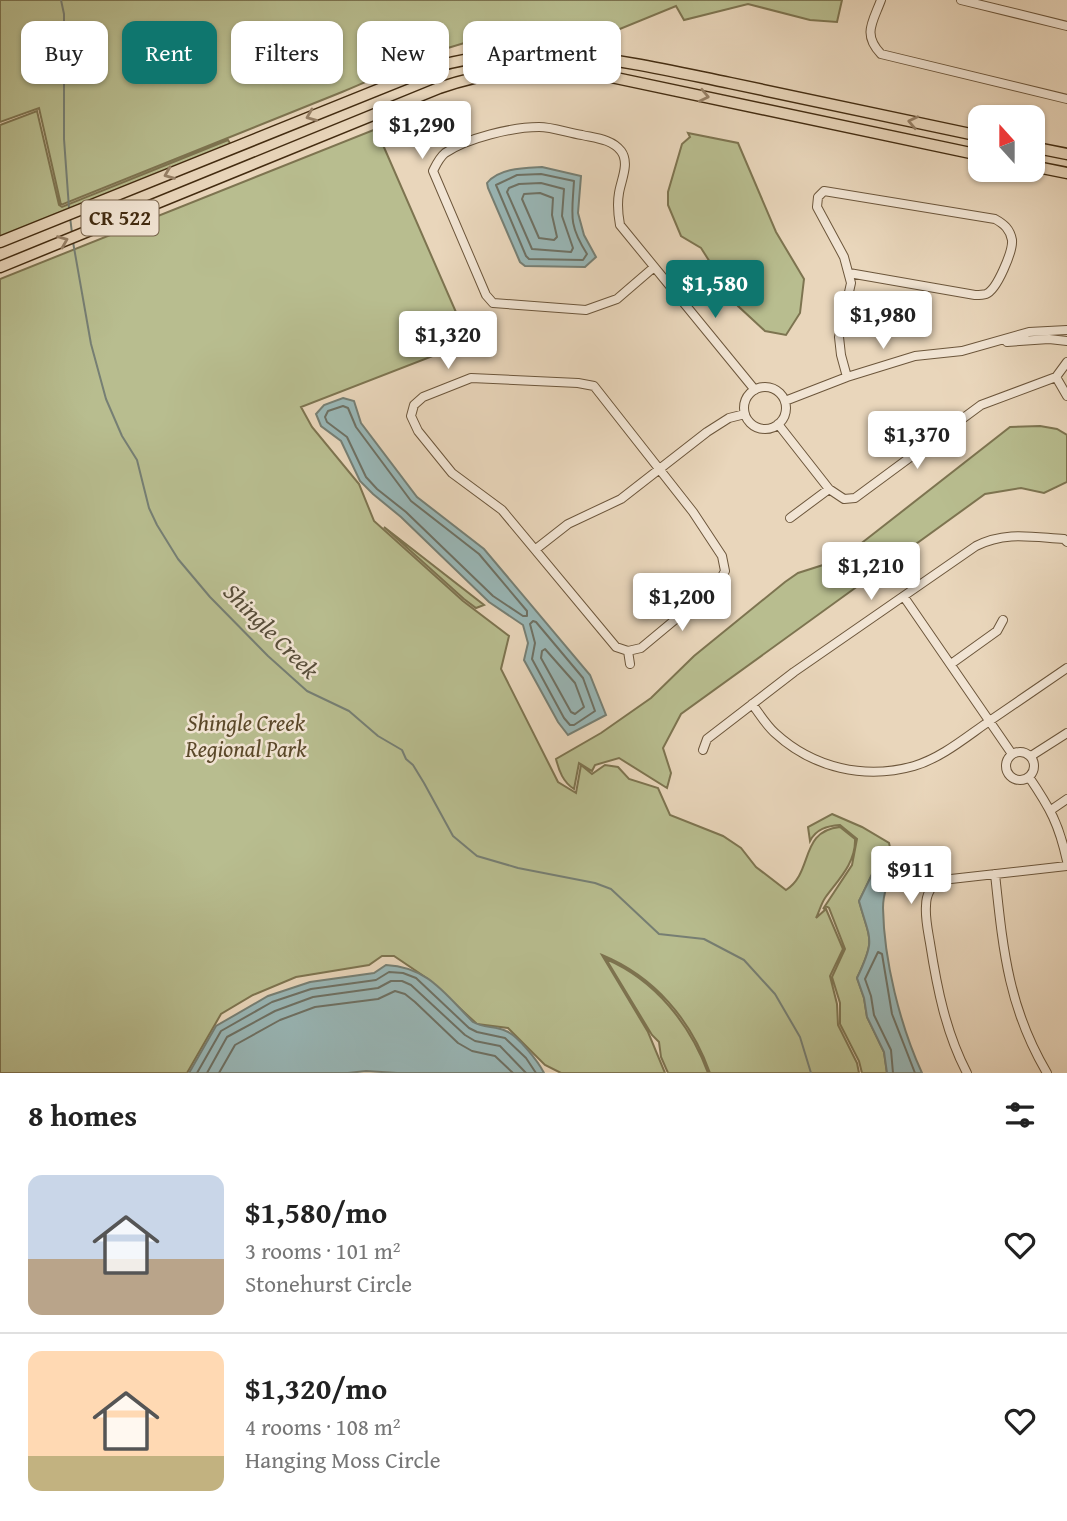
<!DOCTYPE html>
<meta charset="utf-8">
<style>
:root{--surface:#fff;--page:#f6f6f6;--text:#222;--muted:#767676;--line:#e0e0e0;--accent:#0f766e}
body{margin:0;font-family:"Gentium Book Plus",serif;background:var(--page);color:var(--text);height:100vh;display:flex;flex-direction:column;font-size:26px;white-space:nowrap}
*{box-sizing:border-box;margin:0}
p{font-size:23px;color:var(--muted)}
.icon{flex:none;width:38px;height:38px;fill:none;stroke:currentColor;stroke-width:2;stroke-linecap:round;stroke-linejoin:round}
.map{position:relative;height:1073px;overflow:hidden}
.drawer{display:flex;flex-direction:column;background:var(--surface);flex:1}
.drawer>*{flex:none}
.hud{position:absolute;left:21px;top:21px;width:700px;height:63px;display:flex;gap:14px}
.needle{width:46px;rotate:339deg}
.fabs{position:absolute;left:968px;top:105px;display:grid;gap:14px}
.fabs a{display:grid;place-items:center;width:77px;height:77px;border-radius:14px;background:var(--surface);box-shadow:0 2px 5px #0004;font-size:35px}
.price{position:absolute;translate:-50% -60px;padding:0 16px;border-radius:7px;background:#fff;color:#222;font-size:23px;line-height:46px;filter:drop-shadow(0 2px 4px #0008)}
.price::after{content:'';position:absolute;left:50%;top:42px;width:21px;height:16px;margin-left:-10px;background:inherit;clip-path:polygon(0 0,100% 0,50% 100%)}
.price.selected{background:var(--accent);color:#fff}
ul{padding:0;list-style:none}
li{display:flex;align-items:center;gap:21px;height:175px;padding:0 28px}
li+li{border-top:2px solid var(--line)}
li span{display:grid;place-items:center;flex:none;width:196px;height:140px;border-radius:14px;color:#555}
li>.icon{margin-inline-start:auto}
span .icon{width:84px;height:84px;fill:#fffc;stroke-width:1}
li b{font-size:30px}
h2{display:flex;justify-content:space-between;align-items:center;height:84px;padding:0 28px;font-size:30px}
.pill{padding:0 24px;border-radius:14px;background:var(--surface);box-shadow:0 2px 5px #0004;font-size:24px;line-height:63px}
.pill.selected{background:var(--accent);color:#fff}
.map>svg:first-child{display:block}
</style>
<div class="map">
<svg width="1067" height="1073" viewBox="0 0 1067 1073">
<rect width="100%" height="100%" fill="#e9d6bb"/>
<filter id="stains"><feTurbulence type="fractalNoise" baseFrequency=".00286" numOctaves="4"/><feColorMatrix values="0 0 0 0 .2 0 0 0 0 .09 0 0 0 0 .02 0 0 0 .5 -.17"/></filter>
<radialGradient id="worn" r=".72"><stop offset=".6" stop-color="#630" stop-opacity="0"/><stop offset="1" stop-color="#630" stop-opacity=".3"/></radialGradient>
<path fill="#b8bd8f" stroke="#7d7450" stroke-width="2" d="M 0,0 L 842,0 L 837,22 L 810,20 L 748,4 L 684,20 L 676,6 L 615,31 L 610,31 L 612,38 C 572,32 532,29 491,37 C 438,46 391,72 342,92 C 249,129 155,167 61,205 L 39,108 L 0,122 Z
M 37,111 L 59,205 L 62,207 L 228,140 L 231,145 L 0,239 L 0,125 Z
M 376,129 L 469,342 L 301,407 L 312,427 L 359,484 L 374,521 L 463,601 L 509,636 L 501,669 L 558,782 L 576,793 L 581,765 L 592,774 L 605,765 L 618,767 L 629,779 L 658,788 L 670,815 L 723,836 L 741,848 L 756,867 L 786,890 C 814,872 799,831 840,827 L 855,839 C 856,863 838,880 825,898 C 821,904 819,912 816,918 L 826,909 L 843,949 L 830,976 L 837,1004 L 838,1025 L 857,1063 L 859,1073 L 710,1073 C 691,1020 655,977 602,955 L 648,1032 L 665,1073 L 561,1073 L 545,1065 L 508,1028 L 477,1024 L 428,979 L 394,956 L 382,956 L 369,965 L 296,977 L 253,995 L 221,1014 L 187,1073 L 0,1073 L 0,279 Z
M 688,133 L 738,143 L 776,232 L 804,279 L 800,313 L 786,335 L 765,331 L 738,306 L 701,248 L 681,236 L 668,205 L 668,192 L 682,144 L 690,137 Z
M 1040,426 L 1057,429 L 1067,435 L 1067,482 L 1044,493 L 1021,488 L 985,494 L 681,714 L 663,748 L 671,773 L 667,788 L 619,758 L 595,765 L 592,771 L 579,763 L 574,789 C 563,782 559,771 556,759 L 601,733 L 651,698 L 694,656 L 785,582 L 798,573 L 823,565 L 854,549 L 1010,427 Z
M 384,527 L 484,605 L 476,608 L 464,599 Z
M 832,814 L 862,827 L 889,843 L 893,860 L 877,864 L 859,901 C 870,941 876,938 857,978 L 864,998 L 867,1017 L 884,1052 L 887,1073 L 862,1073 L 859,1061 L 840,1024 L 840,1003 L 832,977 L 845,949 L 829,908 L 826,906 L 823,909 L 852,865 L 857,839 L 840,825 C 827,826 816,829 810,841 L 808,827 Z
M 606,959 C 655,980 690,1024 708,1073 L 668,1073 L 661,1057 L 659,1042 L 652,1035 Z"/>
<path fill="#99b7b7" stroke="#767f74" stroke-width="2" d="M 542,167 L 581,176 L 578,213 L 584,235 L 596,257 L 585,267 L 525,266 L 520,262 L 488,188 L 487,183 C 499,168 524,168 542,167 Z
M 343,398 L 354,401 L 361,423 L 417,497 L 484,549 L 590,675 L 606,715 L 568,735 L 558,722 L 524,660 L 528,643 L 523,625 L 489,602 L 401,517 L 373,494 L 360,481 L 341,441 L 321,426 L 316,414 L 324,405 Z
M 893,860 L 895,866 C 889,879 883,893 883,908 C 884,961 900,1025 922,1073 L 887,1073 L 884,1052 L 867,1017 L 864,998 L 857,978 C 876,938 870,941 859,901 L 877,864 Z
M 386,965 C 428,967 445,994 473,1022 C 483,1028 495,1026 506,1031 C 518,1036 538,1061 544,1073 L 397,1073 L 366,1071 L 348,1073 L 189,1073 L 216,1026 L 268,996 L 310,982 L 374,973 Z"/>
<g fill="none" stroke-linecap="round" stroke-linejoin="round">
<path stroke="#6e7164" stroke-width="2" d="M 541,174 L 574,181 C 572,215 568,224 587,254 L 583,260 L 529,259 L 526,256 L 496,185 L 517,175 Z
M 541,183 L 564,189 L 562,216 L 573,248 L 571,252 L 532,249 L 507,192 L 509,188 L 519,184 Z
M 540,193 L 553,198 L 552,215 L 557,237 L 554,240 L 539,238 L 522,199 L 524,194 Z
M 343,406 L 348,408 L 356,427 L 411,501 L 479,554 L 527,611 L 527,616 L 523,616 L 493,596 L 406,512 L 377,489 L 366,477 L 347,437 L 327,422 L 325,417 L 328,411 Z
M 533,621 L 536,622 L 583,678 L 595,711 L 574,725 L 570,725 L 564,718 L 532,659 L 535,643 L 530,624 Z
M 545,649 L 575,683 L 584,707 L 575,714 L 571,712 L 541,658 L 542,651 Z
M 197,1073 L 221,1031 L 272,1002 L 311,989 L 376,980 L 389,972 L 403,973 L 416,978 L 469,1028 L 477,1032 L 505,1038 L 526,1058 L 536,1073
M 207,1073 L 227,1037 L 275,1011 L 313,997 L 378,988 L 391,981 L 402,981 L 411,985 L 465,1035 L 475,1041 L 500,1046 L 526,1073
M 219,1073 L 235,1045 L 280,1020 L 315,1007 L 378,999 L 395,991 L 405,994 L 415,1002 L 458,1043 L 472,1051 L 495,1056 L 513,1073
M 893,1073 L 891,1050 L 874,1015 L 871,996 L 865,979 L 878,952 L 882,954 L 892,1014 L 915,1073"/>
<path stroke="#767f74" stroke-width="2" d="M 61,0 L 64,14 L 64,139 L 69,208
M 70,217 L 72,233
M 73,242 L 91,344 L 106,399 L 122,436 L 137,460 L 149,508 L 157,525 L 178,559 L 210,597 L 268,656 L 307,691 L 349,711 L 378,736 L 402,750 L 406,759 L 413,765 L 424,783 L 453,836 L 477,856 L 518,868 L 595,883 L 611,889 L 659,934 L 704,939 L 744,960 L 775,994 L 800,1037 L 811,1073"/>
<defs>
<path id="minor" d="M 881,0 C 873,22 862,34 881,54 L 1067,99
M 961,0 L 1067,26
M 653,268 L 617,299 L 586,310 L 493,303 L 486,295 L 433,171 C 436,165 439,158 445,153 C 467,138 513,127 539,127 C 553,127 568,133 582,135 C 595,138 612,139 621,151 C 630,163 621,180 619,193 C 617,204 618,214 620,225 L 755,390
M 1007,342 L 1049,339 L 1067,341
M 847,377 L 841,355 L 839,337 L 851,283 L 844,257 L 817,207 L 818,197 L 824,191 L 995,219 C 1004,224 1010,229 1012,240 C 1013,251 997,290 986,294 C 983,295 979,295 975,295 L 849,273
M 1056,377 L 1067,396
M 471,378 L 578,383 L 594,386 L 693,512 L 722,556 L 725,571 L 718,584 L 641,648 L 628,651 L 616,647 L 502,510 L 452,473 L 418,431 L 411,416 L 414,405 L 423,397 Z
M744 408a21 21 0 1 1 42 0a21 21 0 1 1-42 0Z
M 785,401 L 847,377 L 915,356 L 962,351 L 1029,332 L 1067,330
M 778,424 L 829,489 L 844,499 L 855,498 L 981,405 L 1056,377 L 1067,362
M 790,518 L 829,489
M 536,549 L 568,524 L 621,499 L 707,432 L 729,418 L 745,414
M 904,597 L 1012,754
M 628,651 L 630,664
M 951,664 L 997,631 L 1003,620
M 752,704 C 759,713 766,725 775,733 C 813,768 865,780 914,766 C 941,758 965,738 988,722 C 1014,704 1041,686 1067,668
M 703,750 L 707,739 L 794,672 L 976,546 C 1005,531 1032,537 1064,539 L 1067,542
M1006 766a14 14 0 1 1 28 0a14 14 0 1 1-28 0Z
M 1031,756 L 1067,733
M 1029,777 C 1050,808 1059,824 1067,861
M 1051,810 L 1067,799
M 995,874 C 1003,949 1008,1007 1047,1073
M 967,1073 C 946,1033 937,988 930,943 C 928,931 925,918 926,906 C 926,895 931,884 942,880 L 1067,866"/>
<path id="major" d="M 1032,147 L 1067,154
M 1032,166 L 1067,173
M 0,242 L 432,68 C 532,37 631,63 730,83 C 814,100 897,118 980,136
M 0,267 L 439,88 C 491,70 543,65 597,74 L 980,155"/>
</defs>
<use href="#minor" stroke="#6c563b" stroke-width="10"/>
<use href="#major" stroke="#422b10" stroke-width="13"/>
<use href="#minor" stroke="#f1e4d3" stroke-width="8"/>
<use href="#major" stroke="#e9d6bb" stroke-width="10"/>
</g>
<defs><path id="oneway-chevron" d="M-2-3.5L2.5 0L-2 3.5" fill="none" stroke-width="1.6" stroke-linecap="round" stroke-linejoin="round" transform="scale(1.75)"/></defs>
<g stroke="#968066">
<use href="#oneway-chevron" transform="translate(704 96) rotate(12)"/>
<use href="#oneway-chevron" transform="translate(311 116) rotate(158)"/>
<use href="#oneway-chevron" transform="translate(913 122) rotate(-168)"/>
<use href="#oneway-chevron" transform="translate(169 174) rotate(158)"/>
<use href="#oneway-chevron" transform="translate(63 241) rotate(-22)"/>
</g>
<g text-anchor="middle" stroke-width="5" stroke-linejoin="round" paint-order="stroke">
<rect fill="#f1e4d3" stroke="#76624a" stroke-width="2" x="81.5" y="200.5" width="77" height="35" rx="5"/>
<g font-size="21" font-weight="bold" fill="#422b10">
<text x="120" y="225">CR 522</text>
</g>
<g font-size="23" font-style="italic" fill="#5a4829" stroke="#f1e4d3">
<text x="246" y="731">Shingle Creek<tspan x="246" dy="26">Regional Park</tspan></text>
</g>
<g font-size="24" font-style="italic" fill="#584e3a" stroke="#f1e4d3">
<text transform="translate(271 631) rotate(45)" y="8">Shingle Creek</text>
</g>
</g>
<rect width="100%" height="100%" filter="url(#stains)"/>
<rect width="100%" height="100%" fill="url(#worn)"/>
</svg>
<div class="fabs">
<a><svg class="needle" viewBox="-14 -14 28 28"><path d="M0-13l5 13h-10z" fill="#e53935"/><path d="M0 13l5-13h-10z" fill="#767676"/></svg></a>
</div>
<b class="price" style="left:422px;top:161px">$1,290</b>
<b class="price selected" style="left:715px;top:320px">$1,580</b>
<b class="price" style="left:883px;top:351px">$1,980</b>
<b class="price" style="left:448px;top:371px">$1,320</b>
<b class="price" style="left:917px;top:471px">$1,370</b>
<b class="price" style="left:871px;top:602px">$1,210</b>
<b class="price" style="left:682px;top:633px">$1,200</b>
<b class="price" style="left:911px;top:906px">$911</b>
<div class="hud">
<a class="pill">Buy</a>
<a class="pill selected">Rent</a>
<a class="pill">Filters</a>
<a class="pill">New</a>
<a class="pill">Apartment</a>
</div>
</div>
<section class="drawer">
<h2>8 homes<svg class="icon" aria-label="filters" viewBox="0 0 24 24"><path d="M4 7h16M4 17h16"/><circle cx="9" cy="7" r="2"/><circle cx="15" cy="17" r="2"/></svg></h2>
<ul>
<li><span style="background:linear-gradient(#c9d6e8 60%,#b9a48a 0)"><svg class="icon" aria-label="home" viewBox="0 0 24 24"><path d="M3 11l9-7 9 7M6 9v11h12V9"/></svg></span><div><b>$1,580/mo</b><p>3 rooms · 101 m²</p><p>Stonehurst Circle</p></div><svg class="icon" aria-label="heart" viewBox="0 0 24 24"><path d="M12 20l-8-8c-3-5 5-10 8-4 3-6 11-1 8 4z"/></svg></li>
<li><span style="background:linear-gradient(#ffd9b3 75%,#c2b280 0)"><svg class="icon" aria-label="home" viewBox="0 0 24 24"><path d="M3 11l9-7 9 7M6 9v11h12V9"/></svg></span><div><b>$1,320/mo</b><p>4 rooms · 108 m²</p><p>Hanging Moss Circle</p></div><svg class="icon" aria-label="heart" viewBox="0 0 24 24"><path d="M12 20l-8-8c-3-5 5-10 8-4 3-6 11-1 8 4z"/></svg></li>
</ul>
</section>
